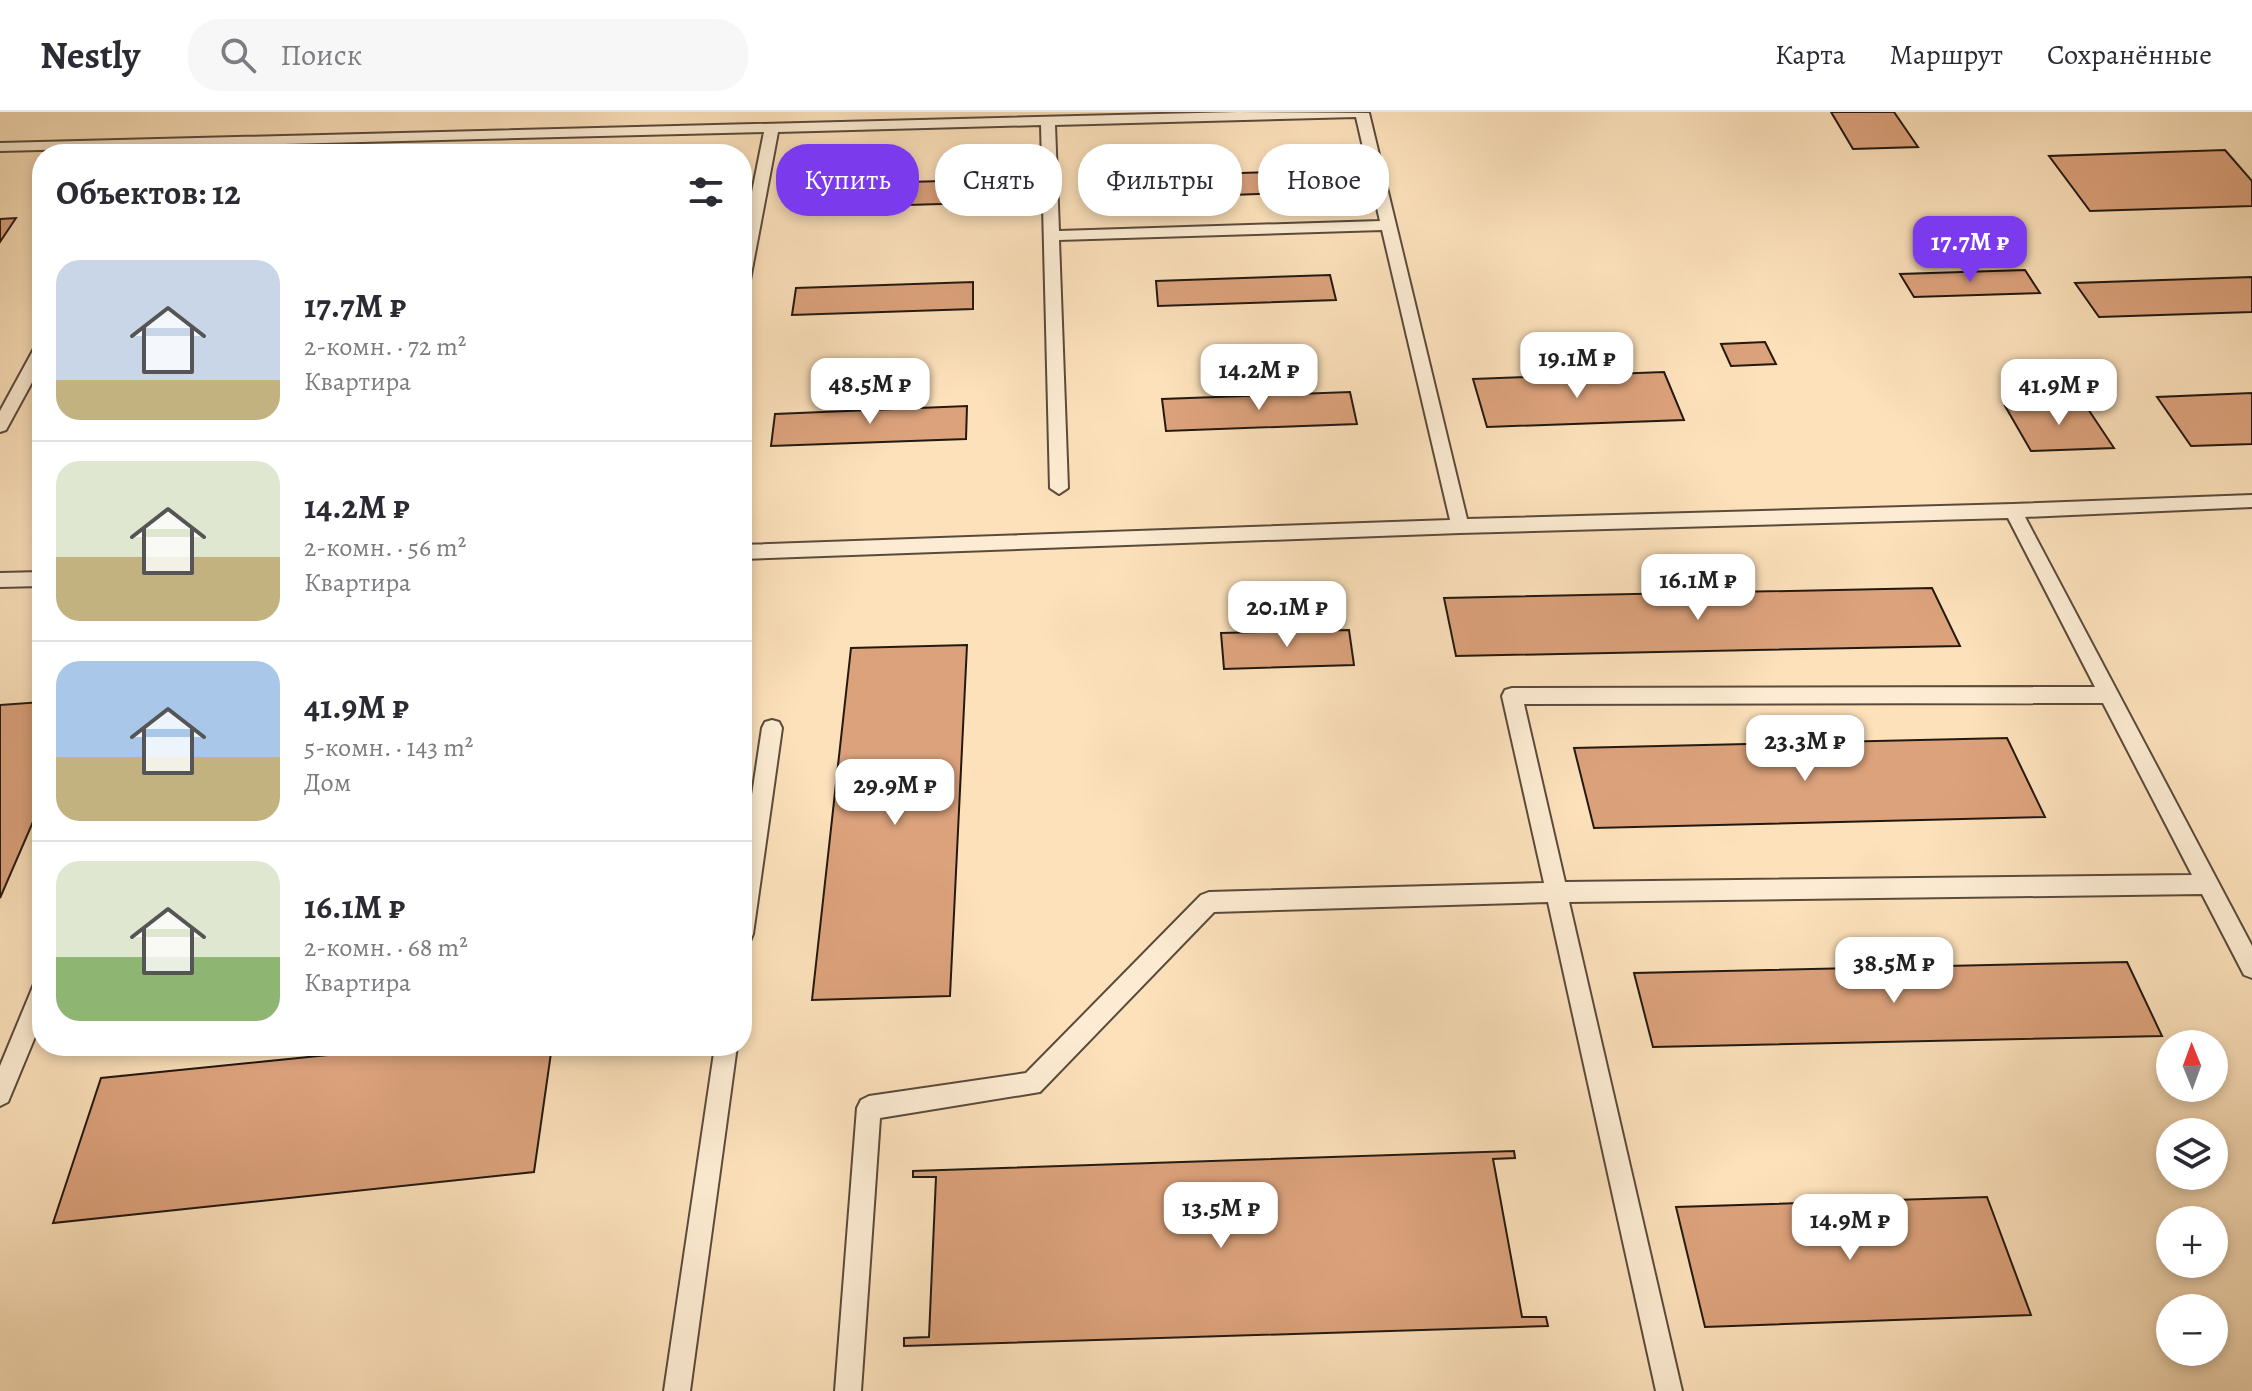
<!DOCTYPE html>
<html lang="ru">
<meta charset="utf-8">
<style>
:root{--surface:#fff;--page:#f7f7f7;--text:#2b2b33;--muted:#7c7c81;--line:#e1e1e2;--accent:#7c3aed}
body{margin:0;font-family:Alegreya,serif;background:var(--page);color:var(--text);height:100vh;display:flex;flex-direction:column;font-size:30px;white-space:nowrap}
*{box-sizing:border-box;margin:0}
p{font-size:26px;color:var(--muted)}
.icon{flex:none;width:44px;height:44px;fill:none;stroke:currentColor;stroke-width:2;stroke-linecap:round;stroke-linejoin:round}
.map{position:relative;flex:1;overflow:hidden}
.panel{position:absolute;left:32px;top:32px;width:720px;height:912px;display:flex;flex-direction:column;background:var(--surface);border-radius:32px;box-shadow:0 4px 12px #0003}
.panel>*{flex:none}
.guide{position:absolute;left:776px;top:32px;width:760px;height:72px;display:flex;gap:16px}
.needle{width:52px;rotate:359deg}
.tools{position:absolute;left:2156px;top:918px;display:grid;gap:16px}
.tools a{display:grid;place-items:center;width:72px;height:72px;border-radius:50%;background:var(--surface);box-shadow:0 4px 12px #0003;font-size:40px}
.price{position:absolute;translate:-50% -68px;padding:0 18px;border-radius:16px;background:#fff;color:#222;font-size:26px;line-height:52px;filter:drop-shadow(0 2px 4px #0008)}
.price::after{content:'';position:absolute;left:50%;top:48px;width:24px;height:18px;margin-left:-12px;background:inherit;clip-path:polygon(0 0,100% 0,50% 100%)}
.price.on{background:var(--accent);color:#fff}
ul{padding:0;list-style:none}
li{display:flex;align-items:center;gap:24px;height:200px;padding:0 24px}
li+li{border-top:2px solid var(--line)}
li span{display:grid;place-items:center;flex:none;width:224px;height:160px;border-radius:24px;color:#555}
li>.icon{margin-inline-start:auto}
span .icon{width:96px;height:96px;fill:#fffc;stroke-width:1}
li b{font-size:34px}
h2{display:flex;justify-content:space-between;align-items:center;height:96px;padding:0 24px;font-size:34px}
.chip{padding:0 28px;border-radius:32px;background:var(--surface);box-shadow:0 4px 12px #0003;font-size:28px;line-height:72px}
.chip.on{background:var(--accent);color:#fff}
header{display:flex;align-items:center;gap:48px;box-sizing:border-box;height:112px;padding:0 40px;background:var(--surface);border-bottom:2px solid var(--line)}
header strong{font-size:38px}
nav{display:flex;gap:44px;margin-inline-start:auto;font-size:28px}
.search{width:560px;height:72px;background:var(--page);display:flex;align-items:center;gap:20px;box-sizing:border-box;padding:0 28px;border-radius:32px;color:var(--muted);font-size:30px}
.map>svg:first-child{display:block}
</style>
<header>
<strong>Nestly</strong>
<div class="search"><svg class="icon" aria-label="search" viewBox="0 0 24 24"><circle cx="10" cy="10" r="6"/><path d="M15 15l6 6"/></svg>Поиск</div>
<nav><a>Карта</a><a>Маршрут</a><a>Сохранённые</a></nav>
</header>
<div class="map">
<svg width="2252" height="1279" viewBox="0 0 2252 1279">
<rect width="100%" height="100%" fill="#fce1bb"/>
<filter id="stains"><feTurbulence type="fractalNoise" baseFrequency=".0025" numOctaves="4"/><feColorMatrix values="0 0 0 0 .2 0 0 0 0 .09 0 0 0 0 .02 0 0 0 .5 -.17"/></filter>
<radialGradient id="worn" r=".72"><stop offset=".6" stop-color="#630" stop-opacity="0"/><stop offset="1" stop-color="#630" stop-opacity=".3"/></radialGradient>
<path fill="#dca27c" stroke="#231910" stroke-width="2" d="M 1831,0 L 1894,0 L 1918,35 L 1853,37 Z
M 2225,38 L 2252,69 L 2252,94 L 2090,99 L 2049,44 Z
M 1307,59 L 1311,80 L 1148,86 L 1145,64 Z
M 975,68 L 975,91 L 805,96 L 808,73 Z
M 16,106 L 0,130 L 0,107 Z
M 2025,158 L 2040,181 L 1914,185 L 1900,162 Z
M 1330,163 L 1336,188 L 1158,194 L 1156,169 Z
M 2252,165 L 2252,200 L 2099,205 L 2075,171 Z
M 973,170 L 973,197 L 792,203 L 796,176 Z
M 1765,230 L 1776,252 L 1731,254 L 1721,232 Z
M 1664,260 L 1684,308 L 1487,315 L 1473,267 Z
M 1350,280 L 1357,312 L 1166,319 L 1162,287 Z
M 2252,281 L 2252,332 L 2191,334 L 2157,285 Z
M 2084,291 L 2114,336 L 2031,339 L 2005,294 Z
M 967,294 L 966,327 L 771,334 L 775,302 Z
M 1932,476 L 1960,534 L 1456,544 L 1444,486 Z
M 1349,518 L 1354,553 L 1224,557 L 1221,521 Z
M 967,533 L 950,884 L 812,888 L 851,536 Z
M 42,590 L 42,689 L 0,786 L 0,593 Z
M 2007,626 L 2045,705 L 1594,716 L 1574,636 Z
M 2127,850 L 2162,924 L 1653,935 L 1634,861 Z
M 417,934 L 552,934 L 534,1060 L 53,1111 L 101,966 Z
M 1514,1039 L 1515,1046 L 1493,1047 L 1522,1205 L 1546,1205 L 1548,1214 L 904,1234 L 904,1226 L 929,1225 L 936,1065 L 913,1065 L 913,1059 Z
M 1987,1085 L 2031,1203 L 1705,1215 L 1676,1095 Z"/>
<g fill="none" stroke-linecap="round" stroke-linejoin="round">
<defs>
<path id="lane" d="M 1238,0 L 1369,1 L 1467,407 L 2013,392 L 2252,383 L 2252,395 L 2025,405 L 2252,834 L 2252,866 L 2244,863 L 2202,782 L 1569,790 L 1682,1279 L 1656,1279 L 1548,790 L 1214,800 L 1040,980 L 880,1006 L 861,1279 L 835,1279 L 857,996 L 861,988 L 869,984 L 1026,961 L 1201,783 L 1209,780 L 1544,771 L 1502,584 L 1505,578 L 1512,576 L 2095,575 L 2008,406 L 1460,421 L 742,447 L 742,433 L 1450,408 L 1382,118 L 1059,128 L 1068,376 L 1059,382 L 1050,376 L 1041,13 L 778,20 L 750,168 L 742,173 L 742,130 L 764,20 L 0,39 L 0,31 ZM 1356,5 L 1380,109 L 1059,119 L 1055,13 ZM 2103,591 L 2192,763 L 1565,770 L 1524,592 Z
M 42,232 L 42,252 L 6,318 L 0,320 L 0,299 L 36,233 Z
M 42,460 L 42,474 L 0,475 L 0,461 Z
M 772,608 L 779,610 L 782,616 L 753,822 L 750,829 L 742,832 L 742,750 L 762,616 L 765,610 Z
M 42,869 L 42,908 L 8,990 L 0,994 L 0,954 L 34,872 Z
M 715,934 L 737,934 L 690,1279 L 664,1279 Z"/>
</defs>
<use href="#lane" stroke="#594b3b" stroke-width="4"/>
<use href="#lane" fill="#fdecd3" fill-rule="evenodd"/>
</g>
<rect width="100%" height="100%" filter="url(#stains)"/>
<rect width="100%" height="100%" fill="url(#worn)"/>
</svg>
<div class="tools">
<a><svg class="needle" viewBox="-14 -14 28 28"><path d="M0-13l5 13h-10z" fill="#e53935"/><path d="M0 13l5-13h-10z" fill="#7c7c81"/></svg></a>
<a><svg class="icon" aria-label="layers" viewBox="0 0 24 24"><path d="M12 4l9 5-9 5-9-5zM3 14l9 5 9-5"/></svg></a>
<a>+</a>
<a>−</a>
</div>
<b class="price on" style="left:1970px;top:172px">17.7M ₽</b>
<b class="price" style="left:1577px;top:288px">19.1M ₽</b>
<b class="price" style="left:1259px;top:300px">14.2M ₽</b>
<b class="price" style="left:870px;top:314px">48.5M ₽</b>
<b class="price" style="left:2059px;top:315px">41.9M ₽</b>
<b class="price" style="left:1698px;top:510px">16.1M ₽</b>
<b class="price" style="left:1287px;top:537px">20.1M ₽</b>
<b class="price" style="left:1805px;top:671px">23.3M ₽</b>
<b class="price" style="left:895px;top:715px">29.9M ₽</b>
<b class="price" style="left:1894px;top:893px">38.5M ₽</b>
<b class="price" style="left:1221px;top:1138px">13.5M ₽</b>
<b class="price" style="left:1850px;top:1150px">14.9M ₽</b>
<div class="guide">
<a class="chip on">Купить</a>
<a class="chip">Снять</a>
<a class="chip">Фильтры</a>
<a class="chip">Новое</a>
</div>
<section class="panel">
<h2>Объектов: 12<svg class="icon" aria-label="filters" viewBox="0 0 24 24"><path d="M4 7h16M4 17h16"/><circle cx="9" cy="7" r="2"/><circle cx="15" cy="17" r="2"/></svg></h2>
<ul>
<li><span style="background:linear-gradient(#c9d6e8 75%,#c2b280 0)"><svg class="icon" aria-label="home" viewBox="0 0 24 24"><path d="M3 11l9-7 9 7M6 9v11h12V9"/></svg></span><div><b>17.7M ₽</b><p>2-комн. · 72 m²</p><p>Квартира</p></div></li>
<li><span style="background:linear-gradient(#dfe7d0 60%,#c2b280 0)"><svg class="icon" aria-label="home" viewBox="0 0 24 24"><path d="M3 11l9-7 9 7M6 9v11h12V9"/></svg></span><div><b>14.2M ₽</b><p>2-комн. · 56 m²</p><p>Квартира</p></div></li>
<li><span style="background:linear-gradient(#a9c7e8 60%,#c2b280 0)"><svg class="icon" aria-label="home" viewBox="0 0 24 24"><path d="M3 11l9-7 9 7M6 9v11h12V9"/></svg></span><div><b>41.9M ₽</b><p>5-комн. · 143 m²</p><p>Дом</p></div></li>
<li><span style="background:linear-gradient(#dfe7d0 60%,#8fb573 0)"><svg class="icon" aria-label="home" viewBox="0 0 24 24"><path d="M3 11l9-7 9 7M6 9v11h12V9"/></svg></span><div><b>16.1M ₽</b><p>2-комн. · 68 m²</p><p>Квартира</p></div></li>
</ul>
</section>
</div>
